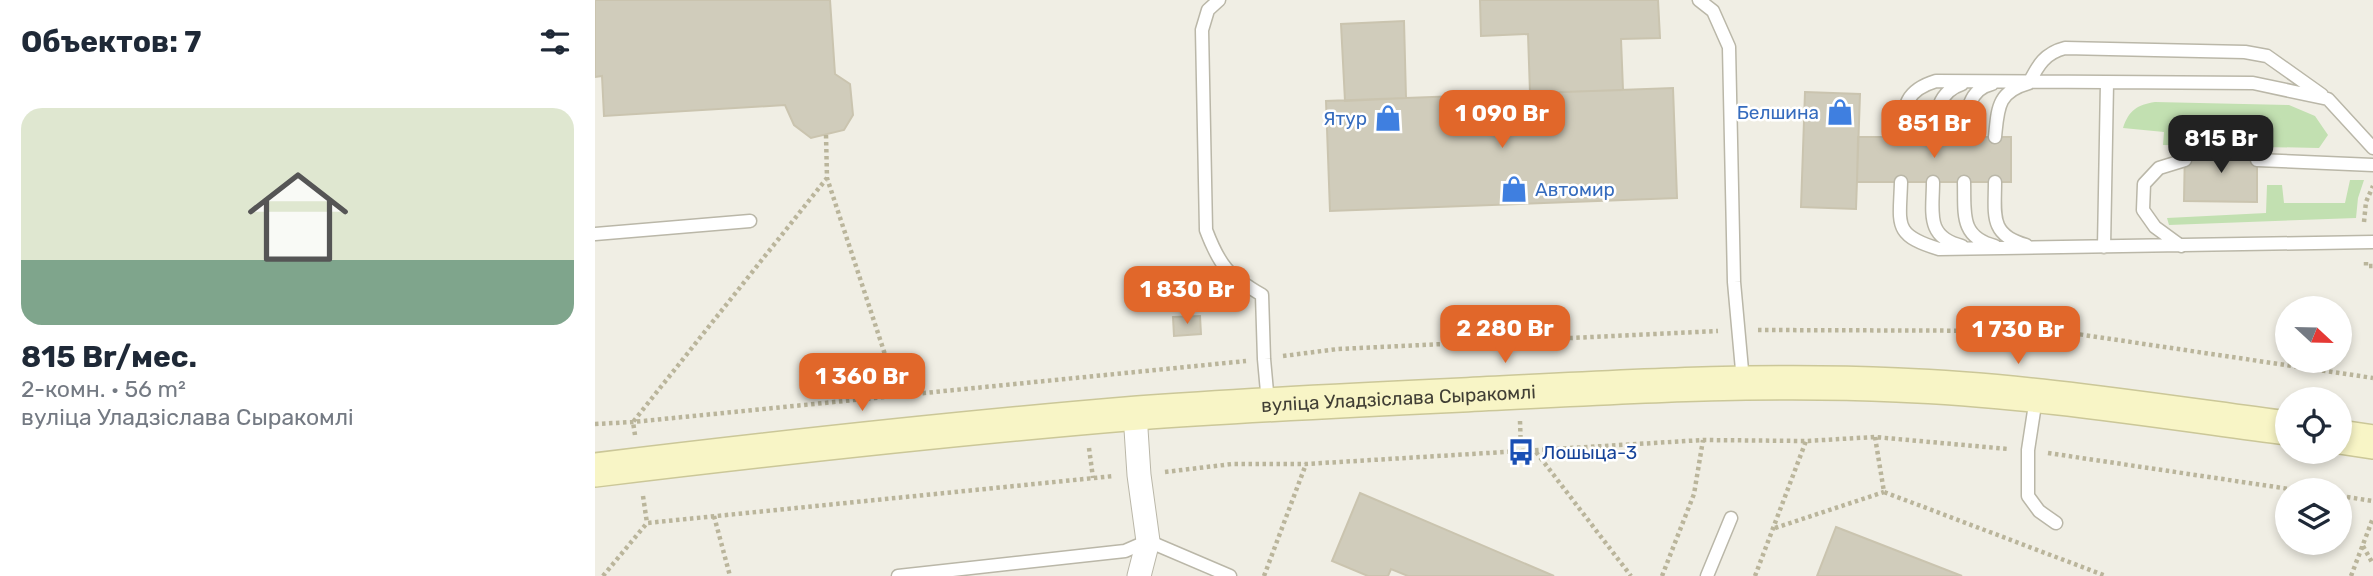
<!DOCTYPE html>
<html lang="ru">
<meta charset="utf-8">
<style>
:root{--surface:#fff;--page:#f2f2f3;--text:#1f2937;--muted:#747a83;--line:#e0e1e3;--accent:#e1672a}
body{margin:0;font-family:Rubik,sans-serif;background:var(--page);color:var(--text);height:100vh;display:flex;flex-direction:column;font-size:26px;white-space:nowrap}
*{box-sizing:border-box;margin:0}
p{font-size:23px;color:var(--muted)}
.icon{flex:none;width:38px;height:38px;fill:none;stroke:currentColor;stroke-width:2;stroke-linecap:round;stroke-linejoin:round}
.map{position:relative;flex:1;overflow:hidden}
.side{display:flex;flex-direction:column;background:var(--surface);width:595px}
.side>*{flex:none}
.needle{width:46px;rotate:112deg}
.fabs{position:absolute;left:1680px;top:296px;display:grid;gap:14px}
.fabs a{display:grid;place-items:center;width:77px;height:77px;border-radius:50%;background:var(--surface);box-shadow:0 4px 10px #0003;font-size:35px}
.price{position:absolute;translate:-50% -60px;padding:0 16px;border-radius:14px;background:var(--accent);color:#fff;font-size:23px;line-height:46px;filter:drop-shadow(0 2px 4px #0008)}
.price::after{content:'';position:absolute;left:50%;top:42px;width:21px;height:16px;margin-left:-10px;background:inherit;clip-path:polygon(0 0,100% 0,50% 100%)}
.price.current{background:#222;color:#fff}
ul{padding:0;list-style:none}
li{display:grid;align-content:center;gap:14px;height:371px;padding:0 21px}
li+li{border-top:2px solid var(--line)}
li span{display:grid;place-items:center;height:217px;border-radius:21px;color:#555}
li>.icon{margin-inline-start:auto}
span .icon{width:126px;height:126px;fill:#fffc;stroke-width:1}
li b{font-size:30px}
h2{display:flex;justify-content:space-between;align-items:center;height:84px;padding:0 21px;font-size:30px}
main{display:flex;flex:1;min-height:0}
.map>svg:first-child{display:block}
</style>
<main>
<section class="side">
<h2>Объектов: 7<svg class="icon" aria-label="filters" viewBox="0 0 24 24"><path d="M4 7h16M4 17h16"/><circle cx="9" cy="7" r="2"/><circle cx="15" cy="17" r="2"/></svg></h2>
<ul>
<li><span style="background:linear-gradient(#dfe7d0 70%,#7fa58c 0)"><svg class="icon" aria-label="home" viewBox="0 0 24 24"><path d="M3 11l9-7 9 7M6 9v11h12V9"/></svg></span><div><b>815 Br/мес.</b><p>2-комн. · 56 m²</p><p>вуліца Уладзіслава Сыракомлі</p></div></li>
</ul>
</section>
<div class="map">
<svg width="1778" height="576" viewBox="0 0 1778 576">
<rect width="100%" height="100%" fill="#f0eee4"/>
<path fill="#c2e0b1" d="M 1560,102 L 1694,105 L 1720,116 L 1733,135 L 1724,148 L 1568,145 L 1569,132 L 1528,128 C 1534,110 1542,105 1560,102 Z
M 1755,180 L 1769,180 L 1763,198 L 1761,218 L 1574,225 L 1572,218 L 1671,213 L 1672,185 L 1687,185 L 1689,203 L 1750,203 Z"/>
<path fill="#d0ccbb" stroke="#cac4af" stroke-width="2" d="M 0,0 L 235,0 L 240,74 L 255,84 L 258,115 L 249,130 L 216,138 L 199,125 L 190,105 L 9,116 L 7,76 L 0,77 Z
M 885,0 L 1063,0 L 1065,38 L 1026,39 L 1028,90 L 935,93 L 933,34 L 886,36 Z
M 809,21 L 811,98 L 750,101 L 746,24 Z
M 1078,88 L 1082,198 L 735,211 L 731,101 Z
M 1210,92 L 1265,94 L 1261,209 L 1206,207 Z
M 1263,137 L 1416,137 L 1416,182 L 1262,182 Z
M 1590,147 L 1662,148 L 1662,202 L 1589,201 Z
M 605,316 L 606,334 L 579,336 L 578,317 Z
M 765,493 L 959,576 L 813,576 L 796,569 L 793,576 L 773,576 L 737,561 Z
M 1241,527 L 1367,576 L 1222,576 Z"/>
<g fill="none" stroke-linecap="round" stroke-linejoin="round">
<defs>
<path id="lane" d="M 624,0 L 613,10 L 607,30 L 611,230 C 625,267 633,275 667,295 L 669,359 L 673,403
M 1104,0 L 1118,11 L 1134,47 L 1139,282 L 1148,381
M 1307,137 C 1309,108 1308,91 1341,81 L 1658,83 L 1733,99 L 1778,148
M 1339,137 C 1341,115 1342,92 1367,84
M 1371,137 C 1372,116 1371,90 1397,84
M 1400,137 C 1403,108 1402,92 1434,83 C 1443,65 1450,53 1470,48 L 1650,52 L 1672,56 L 1727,95
M 1662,160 L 1778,165
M 1306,182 C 1305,224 1297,235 1344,249 L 1778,242
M 1338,182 C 1338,212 1330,237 1367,246
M 1369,182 C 1370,212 1364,237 1400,246
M 1400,182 C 1400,214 1394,235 1431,245
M 0,234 L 155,221
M 1586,246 L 1560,227 L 1548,210 L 1549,184 L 1564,168 L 1590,160
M 1509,247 L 1512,83
M 1441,398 L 1433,450 L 1433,496 L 1444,511 L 1461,523
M 303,576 L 530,551 L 553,541 L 635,576
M 1112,576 L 1136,518"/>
<path id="street" d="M 540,414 L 544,475 L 553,541 L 544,576"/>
<g id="secondary">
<path d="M 1745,437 L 1778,442"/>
<path id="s1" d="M 0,470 C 181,448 362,428 543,413 C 651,405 759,400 867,395 C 1011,388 1158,378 1302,385 C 1433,390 1563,411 1692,428"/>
</g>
</defs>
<use href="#lane" stroke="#bab7a8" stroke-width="15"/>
<use href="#street" stroke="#bab7a8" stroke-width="25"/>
<use href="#secondary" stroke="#cbc798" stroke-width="36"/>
<path stroke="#bab59b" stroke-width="4.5" stroke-dasharray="3.5 3.5" stroke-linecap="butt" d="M 231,135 L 232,178 L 303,394
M 1769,222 L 1771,202 L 1778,186
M 1771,262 L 1771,266 L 1778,266
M 1163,330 L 1462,331 L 1778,378
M 688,356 L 743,349 L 1123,331
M 925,421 L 926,452
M 0,424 L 38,422 L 651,361
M 40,435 L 38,422 L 232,178
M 1280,437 L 1289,492 L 1511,576
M 494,448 L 498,478
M 941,452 L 1036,576
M 1453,453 L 1701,490
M 570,472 L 637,464 L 711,464 L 1108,440 L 1211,441 L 1280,437 L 1413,449
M 48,496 L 52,523
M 1745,496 L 1778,501
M 119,516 L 135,576
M 1180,528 L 1289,492
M 1768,546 L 1778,564
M 8,576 L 52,523 L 519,476
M 669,576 L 711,464
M 1067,576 L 1099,494 L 1108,440
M 1160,576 L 1211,441
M 1756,576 L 1778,518"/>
<use href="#lane" stroke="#fff" stroke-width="12"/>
<use href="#street" stroke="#fff" stroke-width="23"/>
<use href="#secondary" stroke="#f8f5c6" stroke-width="33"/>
</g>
<defs>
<symbol id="shop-bare" viewBox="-9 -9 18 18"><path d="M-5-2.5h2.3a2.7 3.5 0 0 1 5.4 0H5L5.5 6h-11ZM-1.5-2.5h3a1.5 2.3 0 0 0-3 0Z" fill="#3f7fe0" stroke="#fff" stroke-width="2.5" paint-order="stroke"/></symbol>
<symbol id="bus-bare" viewBox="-9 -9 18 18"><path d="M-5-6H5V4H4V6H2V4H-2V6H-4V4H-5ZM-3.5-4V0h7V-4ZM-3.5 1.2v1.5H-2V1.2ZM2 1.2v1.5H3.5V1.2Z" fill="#1a4fb4" stroke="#fff" stroke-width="2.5" paint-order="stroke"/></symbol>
</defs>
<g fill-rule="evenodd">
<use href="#shop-bare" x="1226" y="93" width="38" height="38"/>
<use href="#shop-bare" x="774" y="99" width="38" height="38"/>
<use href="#shop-bare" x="900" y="170" width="38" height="38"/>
<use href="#bus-bare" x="907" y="433" width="38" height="38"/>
</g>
<g text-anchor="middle" stroke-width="5" stroke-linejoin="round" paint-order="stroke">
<g font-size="19" fill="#366cbe" stroke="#fff" text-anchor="end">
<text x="1224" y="119">Белшина</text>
<text x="772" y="125">Ятур</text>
<text x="940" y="196" text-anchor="start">Автомир</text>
</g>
<g font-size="19" fill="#413f35" stroke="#fff">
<text dy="7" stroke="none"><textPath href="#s1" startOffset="807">вуліца Уладзіслава Сыракомлі</textPath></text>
</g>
<g font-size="19" fill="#164399" stroke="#fff" text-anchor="start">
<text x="947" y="459">Лошыца-3</text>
</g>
</g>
</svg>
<div class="fabs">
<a><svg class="needle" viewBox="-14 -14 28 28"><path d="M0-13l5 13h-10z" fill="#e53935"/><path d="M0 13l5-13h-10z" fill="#747a83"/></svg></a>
<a><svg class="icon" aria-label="locate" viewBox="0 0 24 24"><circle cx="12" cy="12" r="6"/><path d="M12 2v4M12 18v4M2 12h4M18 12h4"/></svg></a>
<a><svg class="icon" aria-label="layers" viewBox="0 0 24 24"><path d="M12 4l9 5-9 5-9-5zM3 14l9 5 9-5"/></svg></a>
</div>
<b class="price" style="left:907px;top:150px">1 090 Br</b>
<b class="price" style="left:1339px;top:160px">851 Br</b>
<b class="price current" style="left:1626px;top:175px">815 Br</b>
<b class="price" style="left:592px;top:326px">1 830 Br</b>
<b class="price" style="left:910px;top:365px">2 280 Br</b>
<b class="price" style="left:1423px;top:366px">1 730 Br</b>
<b class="price" style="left:267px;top:413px">1 360 Br</b>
</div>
</main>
